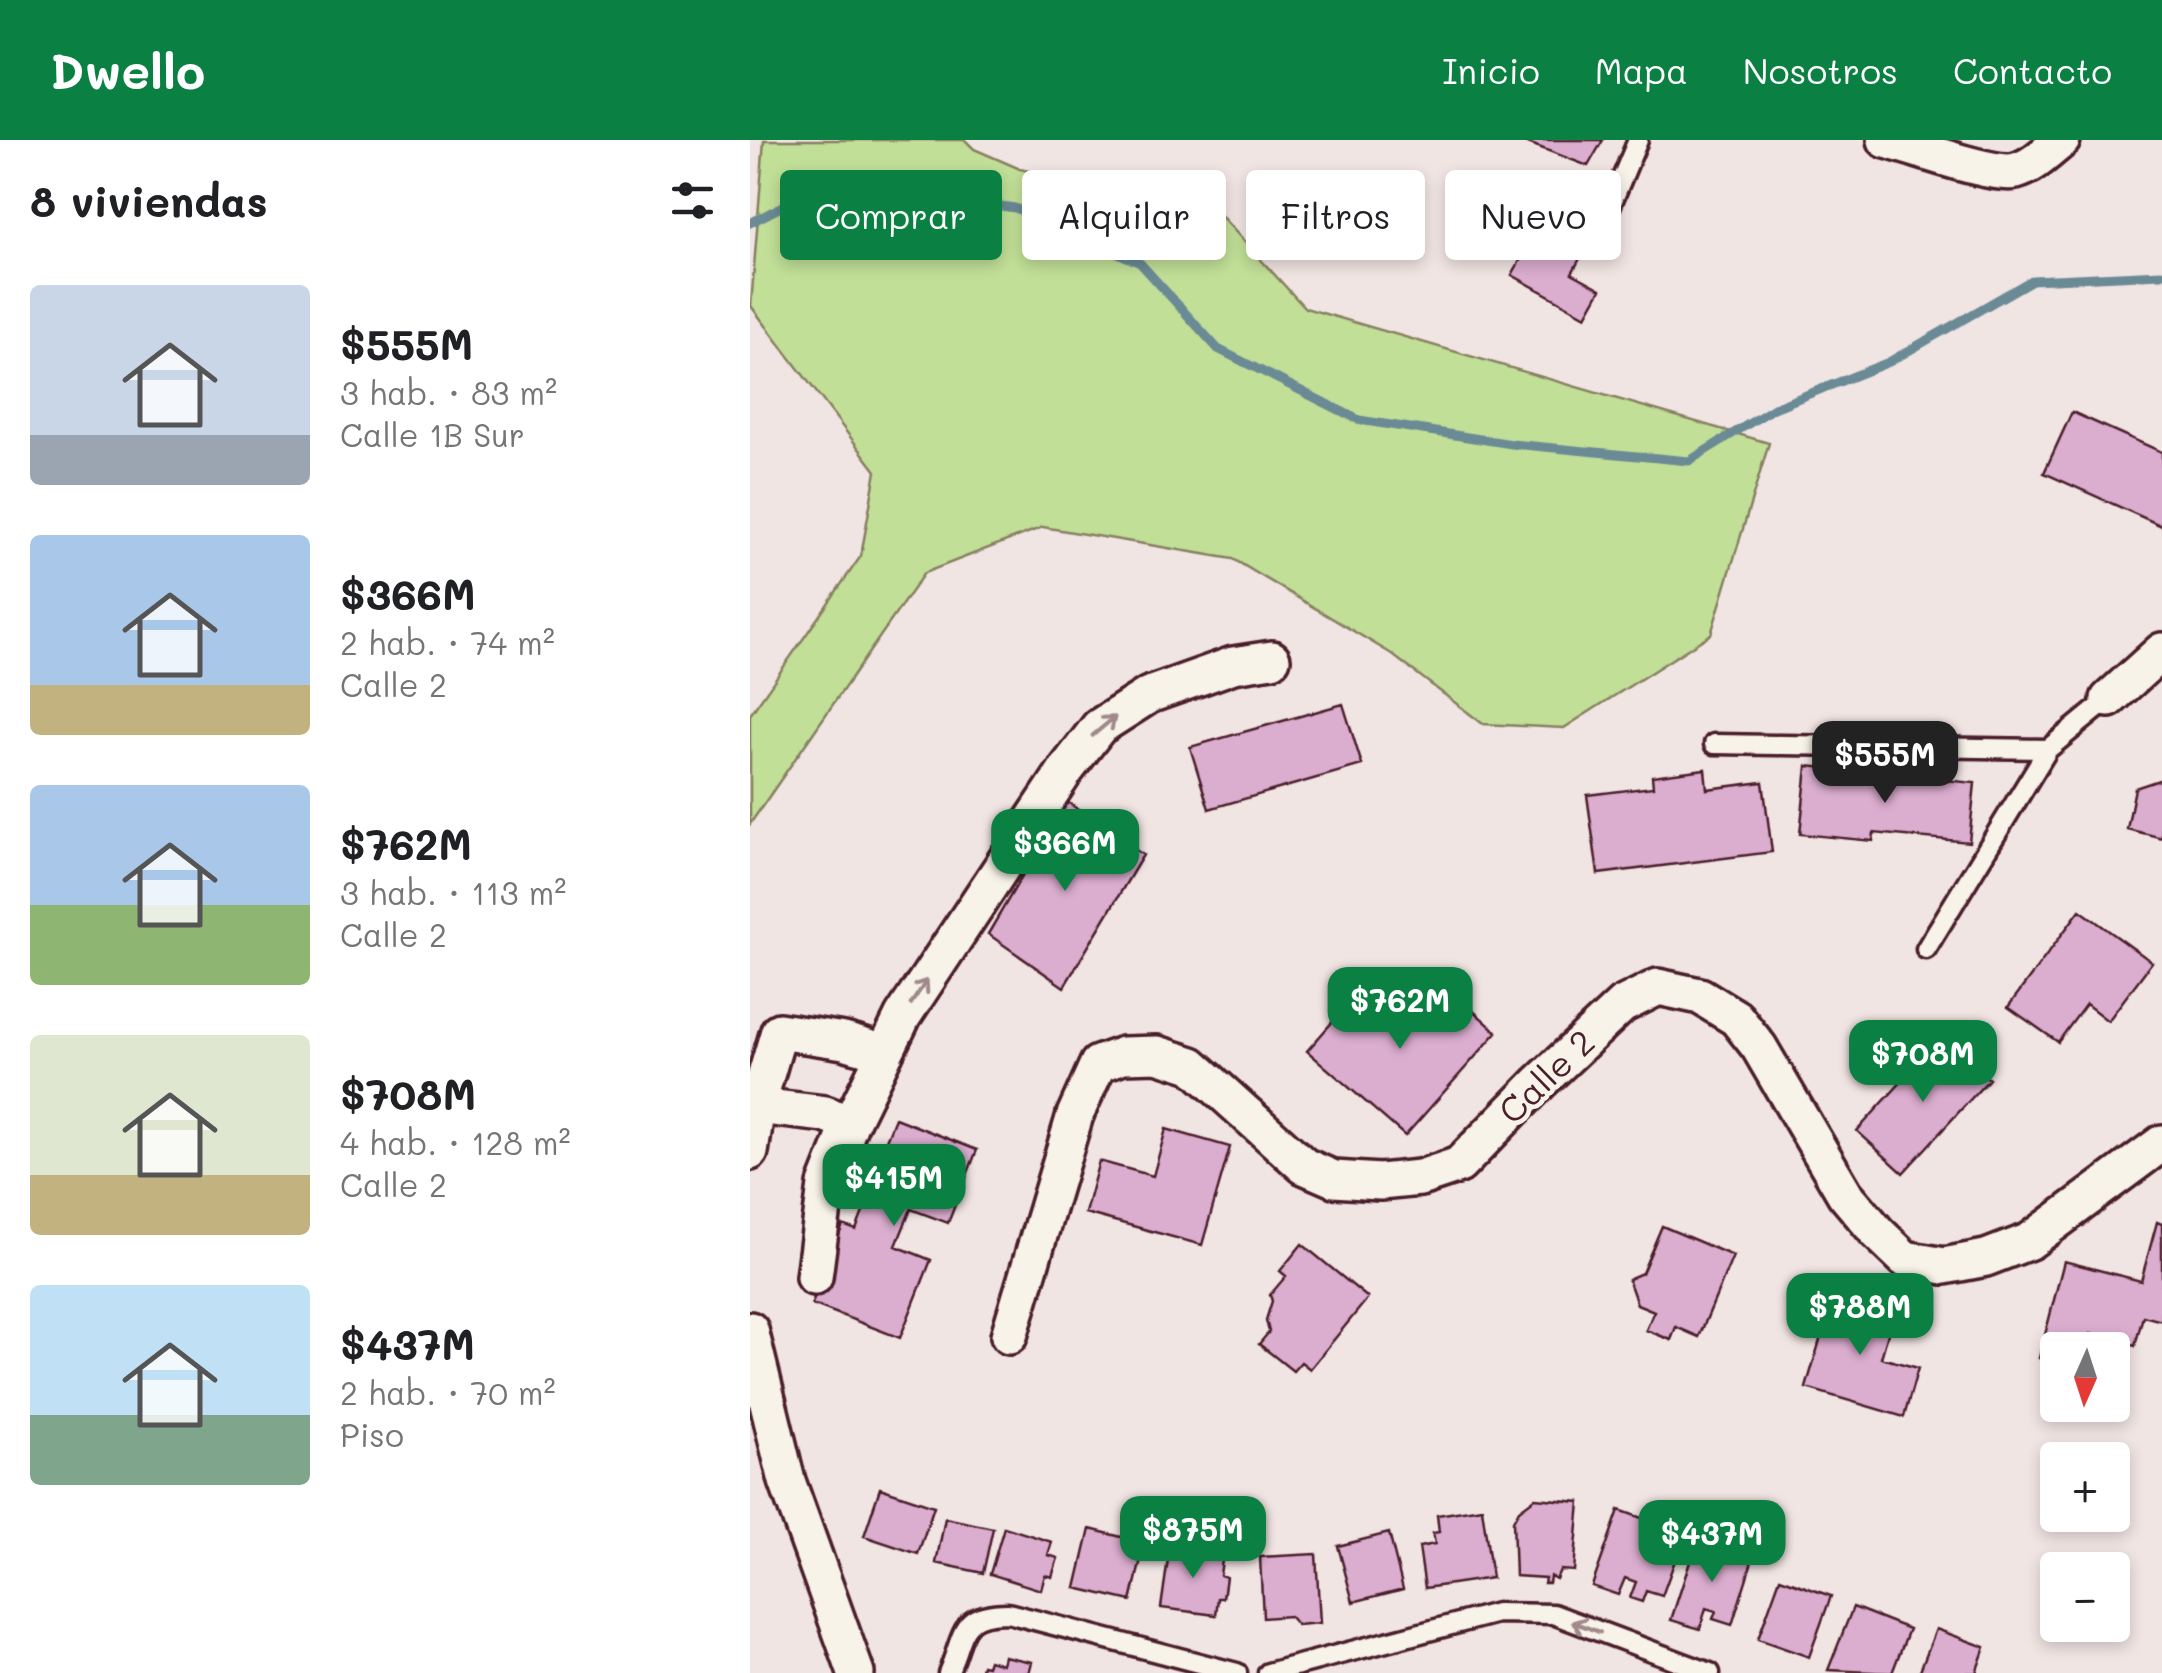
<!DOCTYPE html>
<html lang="es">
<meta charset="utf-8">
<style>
:root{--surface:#fff;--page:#f2f2f2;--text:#202124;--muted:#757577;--accent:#0b8043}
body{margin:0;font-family:Mali,sans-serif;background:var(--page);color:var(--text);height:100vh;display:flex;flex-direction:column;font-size:38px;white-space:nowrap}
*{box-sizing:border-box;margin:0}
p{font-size:32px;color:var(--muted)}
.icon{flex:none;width:55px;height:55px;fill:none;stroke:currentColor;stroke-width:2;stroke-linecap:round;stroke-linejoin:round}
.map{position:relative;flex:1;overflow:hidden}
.details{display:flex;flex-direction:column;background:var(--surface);width:750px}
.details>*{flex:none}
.top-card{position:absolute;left:30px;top:30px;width:950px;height:90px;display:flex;gap:20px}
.needle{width:65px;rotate:183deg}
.buttons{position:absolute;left:1290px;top:1192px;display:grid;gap:20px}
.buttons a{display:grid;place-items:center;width:90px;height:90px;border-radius:10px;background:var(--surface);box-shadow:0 5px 15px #0003;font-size:50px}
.price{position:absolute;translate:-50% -85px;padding:0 22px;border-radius:20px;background:var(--accent);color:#fff;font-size:32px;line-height:65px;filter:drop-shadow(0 2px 5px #0008)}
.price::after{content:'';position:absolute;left:50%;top:60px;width:30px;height:22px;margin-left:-15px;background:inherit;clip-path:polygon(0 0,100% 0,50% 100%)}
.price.active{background:#222;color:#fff}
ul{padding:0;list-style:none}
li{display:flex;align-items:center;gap:30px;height:250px;padding:0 30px}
li span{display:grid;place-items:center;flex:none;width:280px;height:200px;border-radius:10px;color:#555}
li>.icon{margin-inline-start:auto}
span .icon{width:120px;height:120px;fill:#fffc;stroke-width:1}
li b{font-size:42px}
h2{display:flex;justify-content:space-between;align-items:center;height:120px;padding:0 30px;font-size:42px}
.pill{padding:0 35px;border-radius:10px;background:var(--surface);box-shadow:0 5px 15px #0003;font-size:35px;line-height:90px}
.pill.active{background:var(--accent);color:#fff}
header{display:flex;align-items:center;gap:60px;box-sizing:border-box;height:140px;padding:0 50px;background:var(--accent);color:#fff}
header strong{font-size:48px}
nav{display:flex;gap:55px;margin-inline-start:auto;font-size:35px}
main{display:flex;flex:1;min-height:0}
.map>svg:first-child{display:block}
</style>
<header>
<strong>Dwello</strong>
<nav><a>Inicio</a><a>Mapa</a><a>Nosotros</a><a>Contacto</a></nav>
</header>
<main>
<section class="details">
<h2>8 viviendas<svg class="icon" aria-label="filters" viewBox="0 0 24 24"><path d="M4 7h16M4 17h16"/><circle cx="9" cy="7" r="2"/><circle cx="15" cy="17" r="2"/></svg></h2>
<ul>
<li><span style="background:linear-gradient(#c9d6e8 75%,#9aa5b1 0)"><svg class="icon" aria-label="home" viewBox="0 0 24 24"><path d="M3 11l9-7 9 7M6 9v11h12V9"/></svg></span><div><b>$555M</b><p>3 hab. · 83 m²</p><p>Calle 1B Sur</p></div></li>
<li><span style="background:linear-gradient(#a9c7e8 75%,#c2b280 0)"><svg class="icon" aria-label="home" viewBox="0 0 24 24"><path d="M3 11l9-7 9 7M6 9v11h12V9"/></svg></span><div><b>$366M</b><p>2 hab. · 74 m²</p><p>Calle 2</p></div></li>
<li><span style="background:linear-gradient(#a9c7e8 60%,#8fb573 0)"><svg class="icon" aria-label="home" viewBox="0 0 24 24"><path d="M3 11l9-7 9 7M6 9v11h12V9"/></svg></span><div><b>$762M</b><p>3 hab. · 113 m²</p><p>Calle 2</p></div></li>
<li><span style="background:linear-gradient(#dfe7d0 70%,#c2b280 0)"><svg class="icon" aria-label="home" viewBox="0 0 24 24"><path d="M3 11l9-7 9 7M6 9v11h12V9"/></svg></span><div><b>$708M</b><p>4 hab. · 128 m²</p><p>Calle 2</p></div></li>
<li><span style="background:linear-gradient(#bfe0f5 65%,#7fa58c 0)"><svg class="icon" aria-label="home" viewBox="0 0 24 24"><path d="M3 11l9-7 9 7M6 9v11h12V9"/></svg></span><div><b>$437M</b><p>2 hab. · 70 m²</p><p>Piso</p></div></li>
</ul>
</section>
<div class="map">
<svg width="1412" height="1533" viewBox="0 0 1412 1533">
<rect width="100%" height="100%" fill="#f1e5e3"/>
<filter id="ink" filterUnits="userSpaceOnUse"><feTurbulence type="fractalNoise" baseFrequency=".01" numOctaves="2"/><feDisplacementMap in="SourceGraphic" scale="20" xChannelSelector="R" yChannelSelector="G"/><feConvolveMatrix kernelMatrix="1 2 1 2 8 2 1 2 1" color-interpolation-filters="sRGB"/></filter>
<g filter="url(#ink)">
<path fill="#c1df97" stroke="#867f61" stroke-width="2.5" d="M 14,0 L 215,0 L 224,9 L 270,29 L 322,41 L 377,59 L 470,75 L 555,168 L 1019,303 L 961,494 L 814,588 L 733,584 L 640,513 L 483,419 L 293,387 L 174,433 L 0,684 L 0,575 L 111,416 L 126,331 L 1,166 Z"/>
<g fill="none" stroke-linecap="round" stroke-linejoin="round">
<path stroke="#6b8a95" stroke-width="9" d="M 0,83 L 79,42 L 265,68 L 390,123 L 468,209 L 609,280 L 762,304 L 939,321 L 1024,268 L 1139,222 L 1282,140 L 1412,134"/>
</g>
<path fill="#dbadcf" stroke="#4a1f2b" stroke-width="2.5" d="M 770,0 L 853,0 L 838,26 Z
M 792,81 L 837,106 L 822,133 L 851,149 L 836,176 L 762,135 Z
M 1322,272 L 1412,312 L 1412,386 L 1294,333 Z
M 593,564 L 612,625 L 459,669 L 440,607 Z
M 1057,626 L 1225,643 L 1219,702 L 1124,693 L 1123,701 L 1050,694 Z
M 955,629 L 957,649 L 1013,642 L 1022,712 L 848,734 L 837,655 L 903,647 L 902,636 Z
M 1412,639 L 1412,698 L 1377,689 L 1385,648 Z
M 316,661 L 393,715 L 314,847 L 238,794 Z
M 1330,770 L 1402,822 L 1358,881 L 1336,864 L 1308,902 L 1258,867 Z
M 620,839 L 673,885 L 702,852 L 747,892 L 655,996 L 557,911 Z
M 1192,897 L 1239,939 L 1153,1033 L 1107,991 Z
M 145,978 L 227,1010 L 198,1083 L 161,1069 L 146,1106 L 181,1120 L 150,1198 L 62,1164 L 93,1085 L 106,1090 L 122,1049 L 117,1047 Z
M 416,989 L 480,1007 L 452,1105 L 335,1073 L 349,1021 L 403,1036 Z
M 1407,1082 L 1412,1084 L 1412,1181 L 1393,1176 L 1385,1206 L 1341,1194 L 1337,1210 L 1308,1210 L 1308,1223 L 1289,1218 L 1314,1121 L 1391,1141 Z
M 912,1086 L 983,1116 L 949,1197 L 926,1187 L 921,1200 L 896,1190 L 904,1171 L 887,1164 L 878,1139 L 892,1133 Z
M 552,1104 L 618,1158 L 560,1229 L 551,1222 L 543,1231 L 509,1204 L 519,1192 L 516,1180 L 522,1161 L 520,1155 L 536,1136 L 530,1131 Z
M 1084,1152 L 1145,1170 L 1131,1218 L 1168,1228 L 1154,1277 L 1056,1248 Z
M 130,1348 L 184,1366 L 168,1414 L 114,1396 Z
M 785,1358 L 830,1362 L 824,1431 L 810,1430 L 806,1439 L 800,1436 L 799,1443 L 794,1443 L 795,1438 L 765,1436 L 763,1381 L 769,1370 Z
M 732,1368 L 742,1438 L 675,1448 L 669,1407 L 685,1404 L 683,1393 L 689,1392 L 687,1375 Z
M 869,1370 L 935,1393 L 912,1456 L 896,1451 L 892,1462 L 880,1458 L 886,1442 L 875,1438 L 868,1455 L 842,1446 Z
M 195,1378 L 243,1388 L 233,1433 L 186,1423 Z
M 254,1387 L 302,1402 L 298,1415 L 308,1418 L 302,1437 L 295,1435 L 291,1450 L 240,1434 Z
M 340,1389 L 395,1403 L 381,1461 L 326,1448 Z
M 639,1393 L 653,1449 L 603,1462 L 588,1406 Z
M 947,1400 L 1003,1418 L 982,1485 L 963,1479 L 966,1471 L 956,1468 L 950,1489 L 921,1480 Z
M 420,1405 L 473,1413 L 470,1435 L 476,1437 L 473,1458 L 468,1458 L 466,1475 L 411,1468 Z
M 566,1414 L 570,1483 L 547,1485 L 539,1476 L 513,1478 L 510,1417 Z
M 1030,1438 L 1081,1456 L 1059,1517 L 1008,1499 Z
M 1103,1467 L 1159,1489 L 1142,1533 L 1078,1530 Z
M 1186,1489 L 1235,1507 L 1226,1533 L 1169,1533 Z
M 254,1516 L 282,1522 L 279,1533 L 230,1533 L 232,1525 L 237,1526 L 239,1520 L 252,1524 Z"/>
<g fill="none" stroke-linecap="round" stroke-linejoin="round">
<defs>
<path id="lane" d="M 852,86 L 888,0
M 964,604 L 1298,609 L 1359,559
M 1176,809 L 1298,609
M 198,1533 C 215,1494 208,1473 258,1473 L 487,1533
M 518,1533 L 747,1473 L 803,1474 L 960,1533"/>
<path id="street" d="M 1136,0 C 1164,7 1243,37 1266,31 C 1284,26 1298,11 1312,0
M 1359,559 L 1412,511
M 7,966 L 75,974 L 100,984
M 0,1012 L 7,966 L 29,891 L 94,901 L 135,913
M 64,1137 L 76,1045 L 100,984 L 153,876 L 316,630 L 349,587 L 399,555 L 483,525 L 522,519
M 0,1190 L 37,1341 L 106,1533
M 259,1196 L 325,975 L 348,924 L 373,915 L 407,914 L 442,925 L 554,1026 L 584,1039 L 630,1042 L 670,1038 L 709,1025 L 789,943 L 872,865 L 908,847 L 950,856 L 986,878 L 1009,907 L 1095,1054 L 1127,1092 L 1155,1119 L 1194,1126 L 1236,1118 L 1280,1101 L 1412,1003"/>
</defs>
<use href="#lane" stroke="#4a1f2b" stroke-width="25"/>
<use href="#street" stroke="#4a1f2b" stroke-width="42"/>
<use href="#lane" stroke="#f7f3e8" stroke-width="18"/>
<use href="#street" stroke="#f7f3e8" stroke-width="35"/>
</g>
<defs><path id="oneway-shaft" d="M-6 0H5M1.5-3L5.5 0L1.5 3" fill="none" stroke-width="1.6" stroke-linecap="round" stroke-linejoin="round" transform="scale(2.5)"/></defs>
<g stroke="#a0898a">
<use href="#oneway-shaft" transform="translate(354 586) rotate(-40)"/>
<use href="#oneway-shaft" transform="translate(169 852) rotate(-56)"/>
<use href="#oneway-shaft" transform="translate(836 1487) rotate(-159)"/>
</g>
</g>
<g text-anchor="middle" stroke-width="9" stroke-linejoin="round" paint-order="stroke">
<g font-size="35" fill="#4a1f2b" stroke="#f7f3e8">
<text transform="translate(797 937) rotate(-44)" y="12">Calle 2</text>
</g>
</g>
</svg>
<div class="buttons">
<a><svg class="needle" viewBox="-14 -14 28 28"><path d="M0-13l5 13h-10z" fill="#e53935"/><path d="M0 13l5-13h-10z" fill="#757577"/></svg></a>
<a>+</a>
<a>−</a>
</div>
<b class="price active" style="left:1135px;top:666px">$555M</b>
<b class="price" style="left:315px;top:754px">$366M</b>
<b class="price" style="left:650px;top:912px">$762M</b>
<b class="price" style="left:1173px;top:965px">$708M</b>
<b class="price" style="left:144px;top:1089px">$415M</b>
<b class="price" style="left:1110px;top:1218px">$788M</b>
<b class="price" style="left:443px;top:1441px">$875M</b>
<b class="price" style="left:962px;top:1445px">$437M</b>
<div class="top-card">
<a class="pill active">Comprar</a>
<a class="pill">Alquilar</a>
<a class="pill">Filtros</a>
<a class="pill">Nuevo</a>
</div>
</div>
</main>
